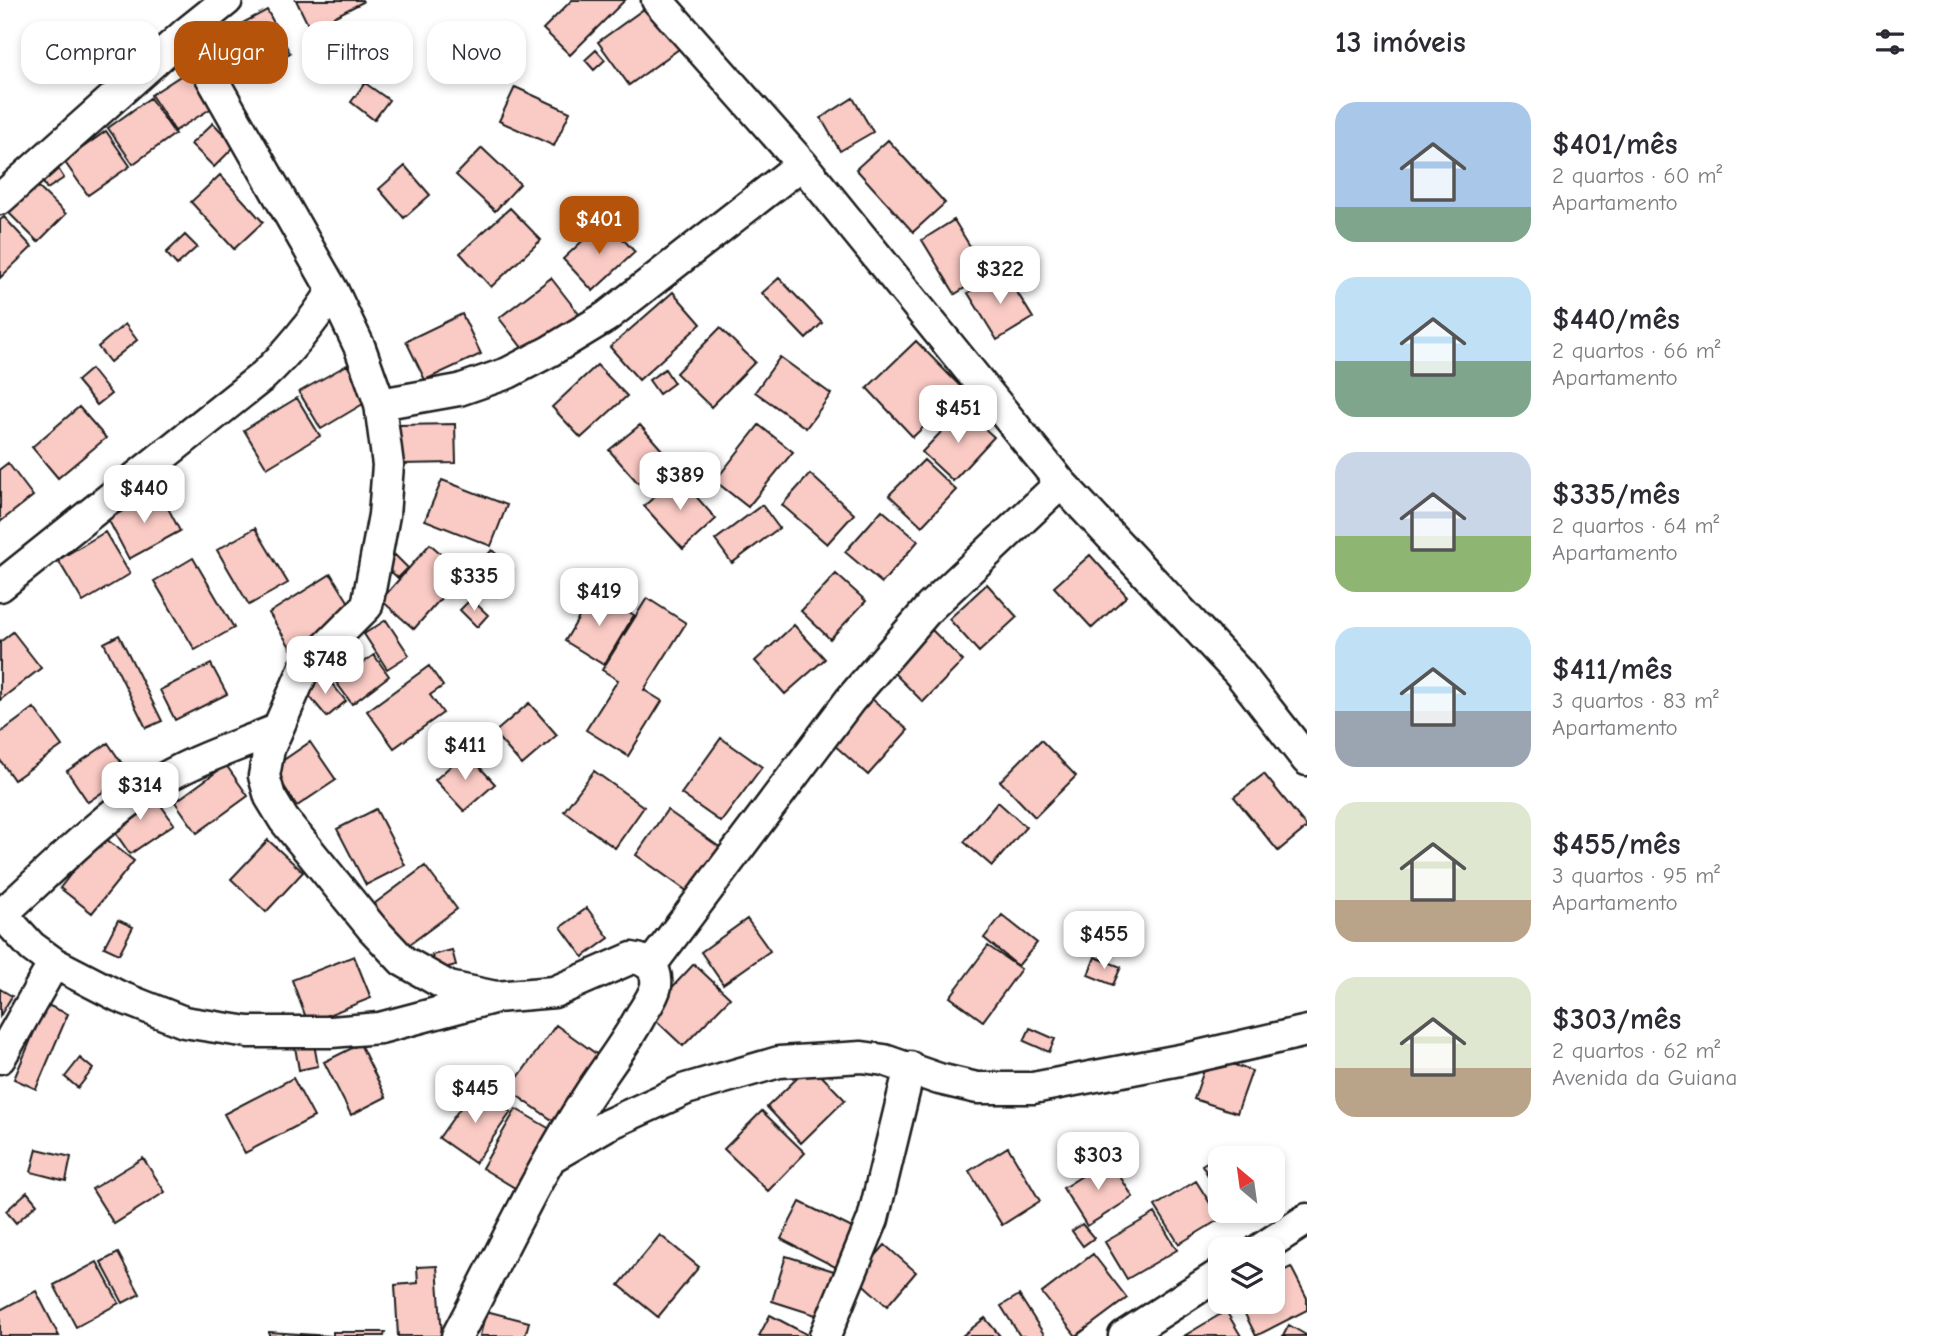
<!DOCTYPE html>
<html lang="pt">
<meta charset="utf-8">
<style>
:root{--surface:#fff;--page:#f2f2f3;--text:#2b2b33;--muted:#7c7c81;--accent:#b45309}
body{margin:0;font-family:"Comic Neue",sans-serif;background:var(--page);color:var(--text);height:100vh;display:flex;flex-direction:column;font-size:26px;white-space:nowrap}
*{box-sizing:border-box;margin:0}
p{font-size:23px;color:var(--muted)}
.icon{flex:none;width:38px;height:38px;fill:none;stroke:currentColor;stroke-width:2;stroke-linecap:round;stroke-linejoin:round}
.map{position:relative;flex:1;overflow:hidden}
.details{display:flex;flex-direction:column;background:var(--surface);width:630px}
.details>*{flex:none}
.top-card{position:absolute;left:21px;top:21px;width:665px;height:63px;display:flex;gap:14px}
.needle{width:46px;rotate:331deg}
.buttons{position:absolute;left:1208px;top:1146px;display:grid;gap:14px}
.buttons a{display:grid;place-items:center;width:77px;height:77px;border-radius:14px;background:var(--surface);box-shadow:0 4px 10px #0003;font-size:35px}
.price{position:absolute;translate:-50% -60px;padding:0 16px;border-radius:14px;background:#fff;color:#222;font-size:23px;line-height:46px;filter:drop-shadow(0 2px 4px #0008)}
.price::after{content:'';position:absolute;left:50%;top:42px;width:21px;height:16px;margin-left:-10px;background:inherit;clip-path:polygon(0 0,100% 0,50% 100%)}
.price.current{background:var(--accent);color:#fff}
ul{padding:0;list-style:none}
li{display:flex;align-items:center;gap:21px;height:175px;padding:0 28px}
li span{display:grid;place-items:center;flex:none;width:196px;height:140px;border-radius:21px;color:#555}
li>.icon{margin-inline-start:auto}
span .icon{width:84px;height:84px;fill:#fffc;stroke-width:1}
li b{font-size:30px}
h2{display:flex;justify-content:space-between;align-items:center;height:84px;padding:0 28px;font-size:30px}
.pill{padding:0 24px;border-radius:21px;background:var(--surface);box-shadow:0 4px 10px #0003;font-size:24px;line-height:63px}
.pill.current{background:var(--accent);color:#fff}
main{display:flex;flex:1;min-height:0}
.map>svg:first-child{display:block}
</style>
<main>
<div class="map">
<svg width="1307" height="1336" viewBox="0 0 1307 1336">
<rect width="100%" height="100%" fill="#fff"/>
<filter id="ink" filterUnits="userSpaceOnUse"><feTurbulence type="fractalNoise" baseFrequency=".0143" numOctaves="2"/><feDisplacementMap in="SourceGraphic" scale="14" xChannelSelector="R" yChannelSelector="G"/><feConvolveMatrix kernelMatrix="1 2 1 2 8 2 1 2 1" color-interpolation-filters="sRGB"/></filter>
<g filter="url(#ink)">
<path fill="#facac4" stroke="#1c1c1c" stroke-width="2" d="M 296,0 L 362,0 L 363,2 L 310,29 Z
M 572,0 L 625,0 L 570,55 L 543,29 Z
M 648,6 L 679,49 L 629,85 L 598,42 Z
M 267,10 L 290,53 L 249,75 L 226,32 Z
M 596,50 L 605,60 L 594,70 L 585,60 Z
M 199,64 L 223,101 L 175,131 L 151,95 Z
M 365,83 L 389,100 L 374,120 L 351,102 Z
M 515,87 L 570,112 L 554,146 L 499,121 Z
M 150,98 L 175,134 L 133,164 L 108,128 Z
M 853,98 L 873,132 L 840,151 L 821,118 Z
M 213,123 L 235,146 L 214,167 L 191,144 Z
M 106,131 L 130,166 L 88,195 L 64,161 Z
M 888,140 L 945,203 L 913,232 L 856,169 Z
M 482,148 L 520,184 L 495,211 L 456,175 Z
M 55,164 L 64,178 L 47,189 L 39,175 Z
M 405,166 L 430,195 L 404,218 L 379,189 Z
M 220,175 L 263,222 L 234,249 L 191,202 Z
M 36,185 L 66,214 L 38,242 L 9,213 Z
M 510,208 L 541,240 L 491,287 L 460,253 Z
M 4,217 L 32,247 L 0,278 L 0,220 Z
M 605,220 L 635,252 L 593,291 L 563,259 Z
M 954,220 L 987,274 L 955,294 L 922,240 Z
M 185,235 L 197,247 L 177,265 L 166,253 Z
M 1004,271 L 1033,318 L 997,340 L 968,293 Z
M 551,278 L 579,314 L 527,354 L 499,318 Z
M 779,278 L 822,323 L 806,339 L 762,293 Z
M 673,292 L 701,324 L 639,380 L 610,347 Z
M 462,314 L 481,354 L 425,380 L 406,341 Z
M 125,324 L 137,340 L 110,362 L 98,347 Z
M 720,328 L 755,362 L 711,407 L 676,373 Z
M 916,341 L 963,389 L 913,437 L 867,388 Z
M 780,357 L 831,394 L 806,428 L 755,392 Z
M 347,365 L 368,401 L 321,429 L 299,392 Z
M 597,365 L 627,396 L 581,438 L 552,407 Z
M 91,369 L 111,394 L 97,405 L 77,381 Z
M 665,369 L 674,383 L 659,394 L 649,380 Z
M 297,398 L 320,436 L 267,468 L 244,430 Z
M 79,407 L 106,438 L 58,478 L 32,447 Z
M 963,409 L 994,437 L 953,481 L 922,452 Z
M 455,424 L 456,463 L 400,464 L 399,425 Z
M 640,425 L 668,457 L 638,483 L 609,450 Z
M 759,425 L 793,452 L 748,507 L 715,481 Z
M 924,460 L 956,490 L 922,526 L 889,495 Z
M 8,463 L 33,496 L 0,522 L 0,469 Z
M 810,474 L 854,514 L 827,544 L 782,505 Z
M 678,476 L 716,519 L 683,549 L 644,506 Z
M 442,480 L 507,505 L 491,546 L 425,520 Z
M 159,491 L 180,531 L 129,559 L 108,519 Z
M 762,505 L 779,528 L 732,563 L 715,540 Z
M 882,510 L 918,541 L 882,583 L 845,552 Z
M 255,528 L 288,583 L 249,605 L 217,550 Z
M 105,532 L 130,574 L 83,602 L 58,560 Z
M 430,544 L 463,573 L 414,629 L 381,600 Z
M 492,550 L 513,569 L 492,592 L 471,573 Z
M 395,555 L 408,568 L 398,578 L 385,566 Z
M 1090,555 L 1127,596 L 1092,628 L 1054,587 Z
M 193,558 L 234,628 L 195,650 L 154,581 Z
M 331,574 L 354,611 L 292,650 L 269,613 Z
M 836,574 L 866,601 L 830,639 L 801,611 Z
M 987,584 L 1017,617 L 979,652 L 949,619 Z
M 594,592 L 634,615 L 604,665 L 565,641 Z
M 647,598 L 686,623 L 644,690 L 662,701 L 628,756 L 586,730 L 618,680 L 602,670 Z
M 471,599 L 488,615 L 477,627 L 460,610 Z
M 386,620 L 409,655 L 387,669 L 364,634 Z
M 794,625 L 825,659 L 785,694 L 755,661 Z
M 932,630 L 963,661 L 923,702 L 892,671 Z
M 13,632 L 41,668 L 0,700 L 0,642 Z
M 119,635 L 162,721 L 146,728 L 104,643 Z
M 374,655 L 389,676 L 352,704 L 336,682 Z
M 211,664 L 227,694 L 175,720 L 160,690 Z
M 429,666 L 443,686 L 430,695 L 443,713 L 394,748 L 367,711 Z
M 324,674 L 346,701 L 327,717 L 305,691 Z
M 872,699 L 908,730 L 868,775 L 833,744 Z
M 529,703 L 557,735 L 522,765 L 494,733 Z
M 34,708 L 62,746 L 14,780 L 0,760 L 0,733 Z
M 721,738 L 762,767 L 721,822 L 681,794 Z
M 1041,740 L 1076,776 L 1035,817 L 1000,781 Z
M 310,742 L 336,780 L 297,806 L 272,768 Z
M 108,743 L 129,774 L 88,802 L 67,771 Z
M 466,752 L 495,784 L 464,811 L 435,780 Z
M 226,765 L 248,796 L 197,833 L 175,802 Z
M 594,771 L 644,807 L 615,848 L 564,811 Z
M 1264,774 L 1307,827 L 1278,851 L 1234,797 Z
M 151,791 L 174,824 L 130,854 L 107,821 Z
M 998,802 L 1026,827 L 992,866 L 964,842 Z
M 376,809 L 405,865 L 366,885 L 337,829 Z
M 667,810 L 725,851 L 694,896 L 636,855 Z
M 101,835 L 134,861 L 92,913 L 60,888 Z
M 268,840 L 303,872 L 266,912 L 231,879 Z
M 425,866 L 457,909 L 406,947 L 374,904 Z
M 587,908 L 609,938 L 583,957 L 561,927 Z
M 1002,915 L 1037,943 L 1018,966 L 984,938 Z
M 747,919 L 770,951 L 723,984 L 701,952 Z
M 118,920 L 133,927 L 119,954 L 104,947 Z
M 988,946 L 1021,969 L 983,1021 L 950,997 Z
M 452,950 L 456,965 L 436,970 L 432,955 Z
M 354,956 L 371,998 L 308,1023 L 292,980 Z
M 1095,957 L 1121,967 L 1113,985 L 1088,975 Z
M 694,964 L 730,998 L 683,1046 L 648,1013 Z
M 0,989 L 12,996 L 0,1016 Z
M 36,1000 L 68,1014 L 36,1089 L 14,1079 L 38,1023 L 28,1020 Z
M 556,1025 L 602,1058 L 555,1122 L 509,1090 Z
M 1030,1028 L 1055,1039 L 1049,1052 L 1024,1041 Z
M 314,1044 L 318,1066 L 299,1070 L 295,1047 Z
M 360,1044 L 386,1097 L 351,1115 L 324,1062 Z
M 1209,1056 L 1252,1071 L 1237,1113 L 1194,1099 Z
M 80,1058 L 93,1069 L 78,1088 L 65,1077 Z
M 811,1065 L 845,1100 L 801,1143 L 767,1107 Z
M 293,1078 L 314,1117 L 245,1153 L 224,1114 Z
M 475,1087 L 511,1112 L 475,1163 L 439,1138 Z
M 516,1109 L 550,1129 L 515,1188 L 482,1168 Z
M 762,1111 L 805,1153 L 768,1191 L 724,1149 Z
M 1008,1147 L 1040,1201 L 1002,1225 L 969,1171 Z
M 1231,1147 L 1238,1158 L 1220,1158 L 1220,1196 L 1202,1165 Z
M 37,1149 L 71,1157 L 66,1181 L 31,1172 Z
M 143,1158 L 165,1192 L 114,1224 L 92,1189 Z
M 1109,1159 L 1133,1197 L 1087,1226 L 1063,1188 Z
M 1196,1181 L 1220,1219 L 1179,1244 L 1155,1206 Z
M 27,1192 L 37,1204 L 16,1223 L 6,1211 Z
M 800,1202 L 860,1232 L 841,1270 L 781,1239 Z
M 1155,1213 L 1177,1250 L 1127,1279 L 1105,1242 Z
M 1082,1224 L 1094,1238 L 1083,1246 L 1072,1231 Z
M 660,1235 L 699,1267 L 658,1317 L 619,1285 Z
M 885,1245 L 916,1272 L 887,1306 L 856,1278 Z
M 118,1253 L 140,1294 L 123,1303 L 101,1262 Z
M 1093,1254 L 1127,1298 L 1076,1336 L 1042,1293 Z
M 786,1256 L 837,1272 L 822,1317 L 772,1301 Z
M 97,1262 L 119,1303 L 76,1327 L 54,1285 Z
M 437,1266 L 442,1336 L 398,1336 L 395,1285 L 418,1283 L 417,1267 Z
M 1291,1267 L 1307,1298 L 1307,1310 L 1256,1336 L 1239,1302 L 1272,1302 L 1272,1276 Z
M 36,1291 L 59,1336 L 0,1336 L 0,1310 Z
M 1019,1295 L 1045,1336 L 1020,1336 L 1001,1306 Z
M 486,1311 L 529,1322 L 525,1336 L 480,1336 Z
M 1226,1311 L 1241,1336 L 1184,1336 Z
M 770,1315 L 806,1334 L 805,1336 L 759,1336 Z
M 985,1318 L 1000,1336 L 962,1336 Z
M 1289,1325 L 1306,1335 L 1306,1336 L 1283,1336 Z
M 269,1332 L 331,1336 L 269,1336 Z
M 333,1332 L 385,1332 L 384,1336 L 333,1336 Z"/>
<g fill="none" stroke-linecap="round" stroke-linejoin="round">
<defs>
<path id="minor" d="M 657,0 L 802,164 L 1061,483 L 1239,673 L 1307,760
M 186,33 L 333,291 L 360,348 L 380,404 L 388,465 L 384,515 L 367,606 L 304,669 L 269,749 L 264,776 L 270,797 L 284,820 L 372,928 L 403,961 L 449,987 L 496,997 L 554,992 L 632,958 C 648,960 658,969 656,986 C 654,996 646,1007 641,1015 C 625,1045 606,1068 588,1096 C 538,1172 500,1256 457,1336
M 0,199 L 186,33 L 227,0
M 380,404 L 459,390 L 508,373 L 550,351 L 606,317 L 802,164
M 0,586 L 263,376 C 291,350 312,323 333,291
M 0,912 L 32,947 L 54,963 L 118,996 L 184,1022 L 248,1032 L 331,1032 L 380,1028 L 493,998
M 2,914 C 51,870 98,821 153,785 C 190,761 235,747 276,730
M 651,965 L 850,700 L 930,607 L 1061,483
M 0,1058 L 54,963
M 555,1155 L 607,1125 L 686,1089 L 779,1062 L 862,1057 L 884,1060 L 939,1079 L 977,1088 L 1033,1088 L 1185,1059 L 1307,1031
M 1259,1250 L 1307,1219
M 825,1336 L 873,1219 L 910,1067
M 1124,1336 L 1220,1274"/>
</defs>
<use href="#minor" stroke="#1c1c1c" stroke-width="35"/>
<use href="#minor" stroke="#fff" stroke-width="30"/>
</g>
</g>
</svg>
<div class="buttons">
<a><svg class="needle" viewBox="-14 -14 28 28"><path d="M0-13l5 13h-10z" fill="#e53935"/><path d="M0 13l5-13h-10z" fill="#7c7c81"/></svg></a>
<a><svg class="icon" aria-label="layers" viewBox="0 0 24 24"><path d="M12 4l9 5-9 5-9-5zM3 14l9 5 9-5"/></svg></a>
</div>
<b class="price current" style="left:599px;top:256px">$401</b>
<b class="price" style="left:1000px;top:306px">$322</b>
<b class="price" style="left:958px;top:445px">$451</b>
<b class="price" style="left:680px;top:512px">$389</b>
<b class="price" style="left:144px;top:525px">$440</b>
<b class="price" style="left:474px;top:613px">$335</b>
<b class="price" style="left:599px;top:628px">$419</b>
<b class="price" style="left:325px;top:696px">$748</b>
<b class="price" style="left:465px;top:782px">$411</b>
<b class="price" style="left:140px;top:822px">$314</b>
<b class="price" style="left:1104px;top:971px">$455</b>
<b class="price" style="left:475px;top:1125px">$445</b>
<b class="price" style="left:1098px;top:1192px">$303</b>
<div class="top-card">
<a class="pill">Comprar</a>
<a class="pill current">Alugar</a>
<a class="pill">Filtros</a>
<a class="pill">Novo</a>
</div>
</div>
<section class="details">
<h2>13 imóveis<svg class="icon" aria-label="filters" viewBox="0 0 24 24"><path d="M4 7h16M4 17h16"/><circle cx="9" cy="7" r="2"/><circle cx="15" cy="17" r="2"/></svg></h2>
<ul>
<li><span style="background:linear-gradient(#a9c7e8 75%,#7fa58c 0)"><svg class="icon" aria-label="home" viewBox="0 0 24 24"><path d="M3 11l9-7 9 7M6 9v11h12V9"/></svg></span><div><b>$401/mês</b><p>2 quartos · 60 m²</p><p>Apartamento</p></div></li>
<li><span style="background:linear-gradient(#bfe0f5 60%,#7fa58c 0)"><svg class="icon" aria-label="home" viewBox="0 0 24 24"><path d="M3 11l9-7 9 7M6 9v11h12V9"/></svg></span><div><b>$440/mês</b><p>2 quartos · 66 m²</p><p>Apartamento</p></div></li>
<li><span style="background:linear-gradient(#c9d6e8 60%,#8fb573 0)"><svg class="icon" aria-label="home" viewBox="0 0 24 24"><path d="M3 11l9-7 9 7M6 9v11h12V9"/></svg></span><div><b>$335/mês</b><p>2 quartos · 64 m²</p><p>Apartamento</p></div></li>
<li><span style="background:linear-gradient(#bfe0f5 60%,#9aa5b1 0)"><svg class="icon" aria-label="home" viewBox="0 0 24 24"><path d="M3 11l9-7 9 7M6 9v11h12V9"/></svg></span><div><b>$411/mês</b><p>3 quartos · 83 m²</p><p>Apartamento</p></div></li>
<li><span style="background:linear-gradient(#dfe7d0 70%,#b9a48a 0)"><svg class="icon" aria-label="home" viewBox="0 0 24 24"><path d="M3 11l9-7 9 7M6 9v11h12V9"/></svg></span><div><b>$455/mês</b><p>3 quartos · 95 m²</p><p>Apartamento</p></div></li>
<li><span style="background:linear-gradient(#dfe7d0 65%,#b9a48a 0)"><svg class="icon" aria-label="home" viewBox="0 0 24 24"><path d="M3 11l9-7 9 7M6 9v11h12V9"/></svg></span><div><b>$303/mês</b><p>2 quartos · 62 m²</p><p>Avenida da Guiana</p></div></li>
</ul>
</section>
</main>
